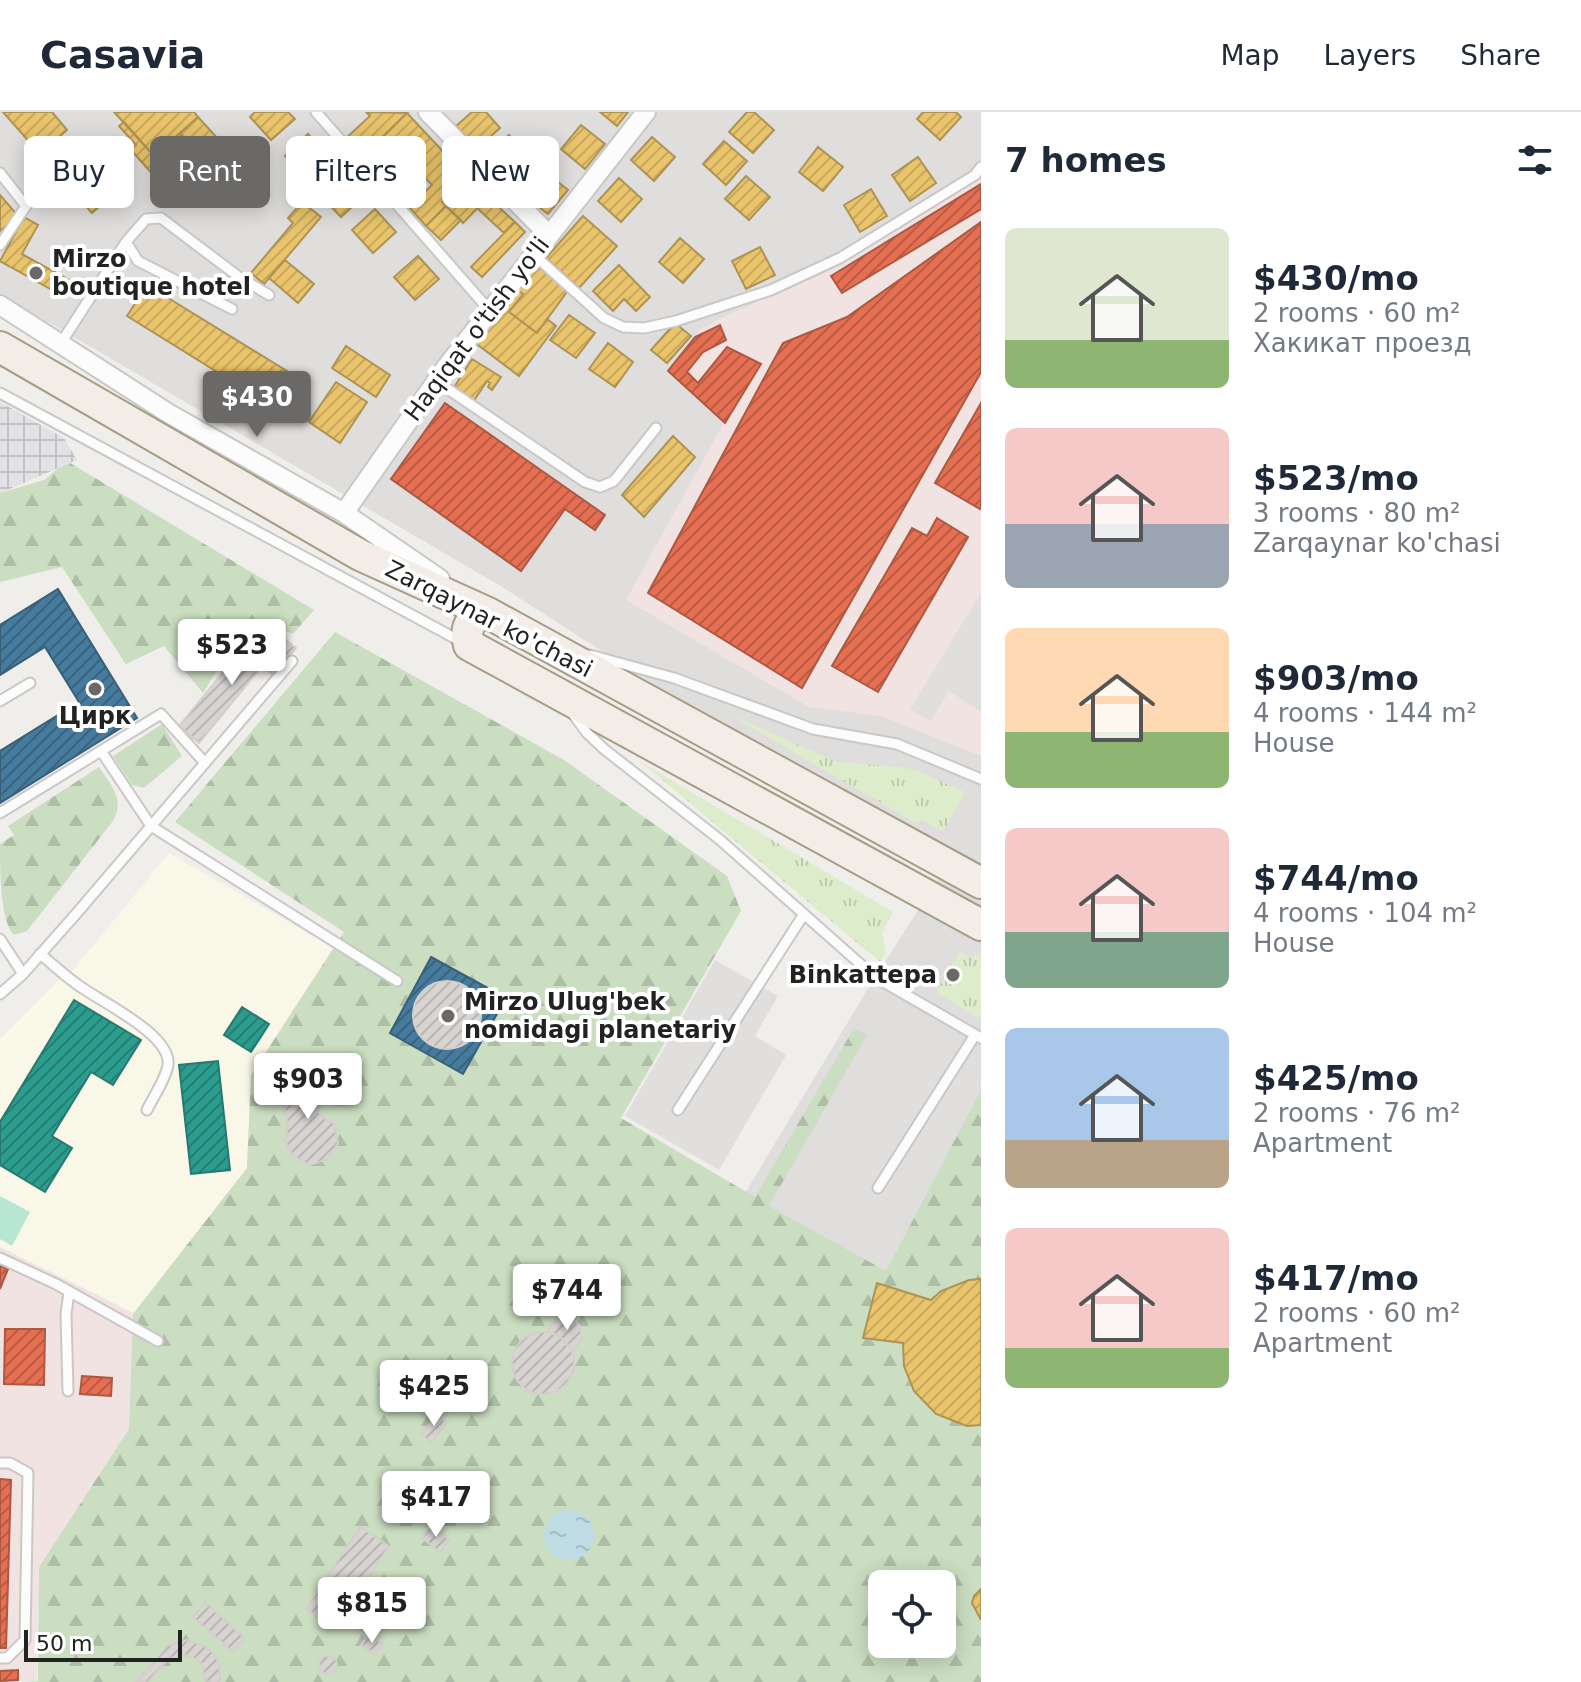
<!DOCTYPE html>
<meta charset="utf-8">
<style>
:root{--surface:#fff;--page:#f6f6f7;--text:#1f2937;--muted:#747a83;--line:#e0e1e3;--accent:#6a6968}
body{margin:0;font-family:"DejaVu Sans",sans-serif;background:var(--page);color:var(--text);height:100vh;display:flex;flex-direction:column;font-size:30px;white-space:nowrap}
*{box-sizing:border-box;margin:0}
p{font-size:26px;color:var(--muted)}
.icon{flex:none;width:44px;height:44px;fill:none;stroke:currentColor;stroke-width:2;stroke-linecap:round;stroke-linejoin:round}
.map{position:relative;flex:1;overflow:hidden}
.details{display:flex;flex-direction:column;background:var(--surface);width:600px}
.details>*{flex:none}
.top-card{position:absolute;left:24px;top:24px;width:760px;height:72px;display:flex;gap:16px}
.controls{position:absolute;left:868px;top:1458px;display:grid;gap:16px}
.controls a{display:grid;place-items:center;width:88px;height:88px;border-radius:12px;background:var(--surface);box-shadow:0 4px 20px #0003;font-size:40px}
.scale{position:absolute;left:24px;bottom:20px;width:158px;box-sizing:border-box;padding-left:8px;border:4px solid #222;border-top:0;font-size:22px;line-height:28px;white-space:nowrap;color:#222;-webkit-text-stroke:6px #fff;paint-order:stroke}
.price{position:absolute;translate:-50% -68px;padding:0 18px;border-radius:8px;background:#fff;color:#222;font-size:26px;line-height:52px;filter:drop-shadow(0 2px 4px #0008)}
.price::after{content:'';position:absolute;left:50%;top:48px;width:24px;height:18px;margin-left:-12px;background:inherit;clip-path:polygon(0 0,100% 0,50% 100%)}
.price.current{background:var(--accent);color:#fff}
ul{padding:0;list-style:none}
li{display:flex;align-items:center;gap:24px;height:200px;padding:0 24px}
li span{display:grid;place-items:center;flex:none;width:224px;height:160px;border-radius:12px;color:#555}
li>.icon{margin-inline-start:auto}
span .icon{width:96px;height:96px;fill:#fffc;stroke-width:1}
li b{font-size:34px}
h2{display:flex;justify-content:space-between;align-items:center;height:96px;padding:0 24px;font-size:34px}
.tag{padding:0 28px;border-radius:12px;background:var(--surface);box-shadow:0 4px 20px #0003;font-size:28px;line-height:72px}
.tag.current{background:var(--accent);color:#fff}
header{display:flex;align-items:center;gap:48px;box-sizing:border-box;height:112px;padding:0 40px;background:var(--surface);border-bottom:2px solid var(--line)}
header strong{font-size:38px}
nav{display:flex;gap:44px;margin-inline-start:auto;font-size:28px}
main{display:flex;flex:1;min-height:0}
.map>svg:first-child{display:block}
</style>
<header>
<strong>Casavia</strong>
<nav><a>Map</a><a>Layers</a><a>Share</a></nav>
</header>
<main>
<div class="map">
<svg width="981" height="1570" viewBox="0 0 981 1570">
<defs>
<pattern id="grass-tufts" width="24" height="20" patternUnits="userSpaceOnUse" patternTransform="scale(2)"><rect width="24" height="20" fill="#ddeccb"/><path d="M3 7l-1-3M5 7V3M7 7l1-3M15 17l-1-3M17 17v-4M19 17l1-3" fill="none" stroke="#bdcaae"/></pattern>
<pattern id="forest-firs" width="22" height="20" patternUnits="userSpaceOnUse" patternTransform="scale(2)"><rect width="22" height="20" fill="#cbdec1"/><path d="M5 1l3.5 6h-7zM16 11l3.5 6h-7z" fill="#aebea6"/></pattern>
<pattern id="plaza-grid" width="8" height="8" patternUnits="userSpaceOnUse" patternTransform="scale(2)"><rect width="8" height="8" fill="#e2e1e5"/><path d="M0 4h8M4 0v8" fill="none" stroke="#c2c1c4"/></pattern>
<pattern id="water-ripples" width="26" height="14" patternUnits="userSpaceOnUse" patternTransform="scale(2)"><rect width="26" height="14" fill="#bfdbe3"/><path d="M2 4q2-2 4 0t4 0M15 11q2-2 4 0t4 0" fill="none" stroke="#a4bcc2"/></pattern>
<pattern id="homes-hatch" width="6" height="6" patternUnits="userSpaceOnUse" patternTransform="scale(2)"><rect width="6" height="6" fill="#e9c46a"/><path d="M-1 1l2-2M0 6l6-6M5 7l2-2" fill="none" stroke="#c8a85c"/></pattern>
<pattern id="shops-hatch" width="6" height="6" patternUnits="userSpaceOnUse" patternTransform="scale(2)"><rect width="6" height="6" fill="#e76f51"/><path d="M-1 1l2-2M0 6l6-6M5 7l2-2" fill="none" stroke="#bb5b43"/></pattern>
<pattern id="schools-hatch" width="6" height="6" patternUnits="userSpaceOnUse" patternTransform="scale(2)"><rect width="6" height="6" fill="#2a9d8f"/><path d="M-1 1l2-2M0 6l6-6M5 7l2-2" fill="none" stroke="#248074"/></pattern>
<pattern id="public-hatch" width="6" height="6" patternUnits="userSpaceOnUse" patternTransform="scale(2)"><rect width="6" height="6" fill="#457b9d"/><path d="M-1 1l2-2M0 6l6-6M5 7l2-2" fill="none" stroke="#396480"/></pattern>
<pattern id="building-hatch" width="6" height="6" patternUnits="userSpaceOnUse" patternTransform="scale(2)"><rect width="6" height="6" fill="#d7d4d2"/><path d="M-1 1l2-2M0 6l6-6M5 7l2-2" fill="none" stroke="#b8b6b4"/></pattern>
</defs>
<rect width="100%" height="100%" fill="#f0eeeb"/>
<path fill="#dfdedc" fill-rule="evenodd" d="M 0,0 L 981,0 L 981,1570 L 421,1570 L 718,1126 L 875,865 L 953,744 L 653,572 L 499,473 L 0,182 ZM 882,1472 L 942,1472 L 942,1532 L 882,1532 Z"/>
<path fill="#f1e3e1" d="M 981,66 L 981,644 L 881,604 L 809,595 L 626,488 L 727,305 L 672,252 L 699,218 L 721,206 L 837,155 Z
M 0,1135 L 63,1164 L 133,1202 L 129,1317 L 39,1455 L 37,1569 L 0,1570 Z"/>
<path fill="#f8f7e8" d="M 169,741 L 334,836 L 251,965 L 247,1056 L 134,1201 L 0,1135 L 0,927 L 58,869 L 69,863 Z"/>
<path fill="url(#grass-tufts)" d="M 726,601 L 837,650 L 902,655 L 921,660 L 965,680 L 943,720 L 921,708 L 918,712 Z
M 641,650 L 893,800 L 882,821 L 886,841 L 880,850 Z
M 960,840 L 972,847 L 975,841 L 981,844 L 981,908 L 936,880 Z"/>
<path fill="url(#forest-firs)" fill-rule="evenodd" d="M 67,349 L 314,498 L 293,522 L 274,514 L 255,538 L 238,525 L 203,581 L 164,534 L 126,552 L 62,455 L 0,470 L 0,381 L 44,368 Z
M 335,520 L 564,648 L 727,764 L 741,799 L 621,1006 L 755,1085 L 854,916 L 867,923 L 769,1094 L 886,1159 L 981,978 L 981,1570 L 21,1570 L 38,1569 L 39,1455 L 129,1317 L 133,1202 L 247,1056 L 251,963 L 344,820 L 175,710 ZM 882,1472 L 942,1472 L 942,1532 L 882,1532 Z
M 162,612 L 182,644 L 144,676 L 132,673 L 113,644 Z
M 99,655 C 112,674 125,687 113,709 L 27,819 L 14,823 C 0,809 0,757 0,732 L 14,723 L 8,714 Z"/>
<path fill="#b7e6d2" d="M 0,1084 L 30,1100 L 12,1134 L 0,1127 Z"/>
<path fill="#e0dfde" d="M 981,481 L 981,600 L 949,579 L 931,609 L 910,597 Z
M 715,848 L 778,884 L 755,924 L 786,943 L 719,1058 L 625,1004 Z
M 903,928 L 979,969 L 882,1148 L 806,1107 Z"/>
<path fill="url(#plaza-grid)" d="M 0,290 L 64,326 L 77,348 L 0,381 Z"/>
<path fill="url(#water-ripples)" d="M544 1423a25 25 0 1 1 50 0a25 25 0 1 1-50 0Z"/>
<path fill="url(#homes-hatch)" stroke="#ad9354" stroke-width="2" d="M 3,0 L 52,0 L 67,18 L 40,42 Z
M 114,0 L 194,0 L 198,5 L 154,44 Z
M 255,0 L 288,0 L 295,7 L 271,28 L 250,5 Z
M 366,0 L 407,1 L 361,46 L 344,28 L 370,4 Z
M 472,0 L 486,0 L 500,16 L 477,37 L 456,14 Z
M 600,0 L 628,0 L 617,14 Z
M 747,0 L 754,0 L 774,18 L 753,41 L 729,20 Z
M 923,0 L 956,0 L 961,5 L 940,28 L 917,7 Z
M 407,1 L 466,64 L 442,90 L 446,94 L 426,114 L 409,95 L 432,73 L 402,42 L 379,65 L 361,46 Z
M 198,5 L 229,39 L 211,55 L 180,21 Z
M 124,10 L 154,44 L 180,21 L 192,33 L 156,66 L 131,38 L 136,33 L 119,14 Z
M 581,13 L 605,32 L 585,57 L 561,37 Z
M 308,22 L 329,46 L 306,67 L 285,44 Z
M 509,23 L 530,46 L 506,67 L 485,44 Z
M 652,25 L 675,45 L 654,69 L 631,48 Z
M 75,27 L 119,77 L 92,101 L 48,51 Z
M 724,29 L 747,49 L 726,73 L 703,52 Z
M 192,33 L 217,61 L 194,82 L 168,54 Z
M 818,35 L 843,55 L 823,79 L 799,60 Z
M 918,45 L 936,71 L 910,89 L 892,63 Z
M 543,58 L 568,78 L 548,102 L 524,83 Z
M 343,61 L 364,84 L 341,105 L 319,82 Z
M 466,64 L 488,85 L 463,111 L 442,90 Z
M 746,64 L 770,85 L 749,108 L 725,87 Z
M 619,66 L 642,87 L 621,110 L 598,89 Z
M 871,77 L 887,104 L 860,120 L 844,93 Z
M 0,83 L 18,104 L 0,119 Z
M 488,85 L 515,110 L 504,121 L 477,96 Z
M 302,90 L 321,105 L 264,172 L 251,161 L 293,111 L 288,106 Z
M 446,94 L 461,108 L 441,128 L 426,114 Z
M 375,97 L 396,120 L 373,141 L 352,118 Z
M 583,104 L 617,134 L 579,176 L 546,146 Z
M 24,105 L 38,113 L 22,142 L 69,168 L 61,183 L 0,149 Z
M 515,110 L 525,120 L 482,165 L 471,155 Z
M 680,126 L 704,147 L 683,171 L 659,150 Z
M 760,135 L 775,163 L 746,177 L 732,149 Z
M 418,144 L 439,167 L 415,188 L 394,165 Z
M 285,148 L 314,172 L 298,191 L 269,166 Z
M 533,151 L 569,177 L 537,221 L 509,200 L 523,182 L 514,176 Z
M 619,153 L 650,185 L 636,199 L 624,187 L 613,199 L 593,179 Z
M 147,173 L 287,259 L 267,291 L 127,204 Z
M 514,176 L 523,182 L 509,200 L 537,221 L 547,207 L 556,214 L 519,264 L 474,230 Z
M 569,203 L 595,221 L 576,246 L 550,228 Z
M 675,211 L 691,224 L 667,251 L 651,238 Z
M 608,231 L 633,250 L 615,275 L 589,257 Z
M 346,234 L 390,263 L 376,285 L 332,256 Z
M 472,247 L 501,265 L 492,278 L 488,275 L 490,271 L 487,269 L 473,290 L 453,277 Z
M 336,270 L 367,290 L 340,331 L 309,310 Z
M 673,324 L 695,345 L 644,405 L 622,383 Z
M 981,1167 L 981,1313 L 967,1314 L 936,1302 L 914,1279 L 904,1254 L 903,1231 L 863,1226 L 877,1171 L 931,1188 L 941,1179 L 969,1168 Z
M 981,1477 L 981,1508 L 972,1491 L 974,1484 Z"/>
<path fill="url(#shops-hatch)" stroke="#ac5843" stroke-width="2" d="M 981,72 L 981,97 L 842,181 L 831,164 Z
M 981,110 L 981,260 L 802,576 L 648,481 L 783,231 L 847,205 Z
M 720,213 L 726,228 L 703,240 L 687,260 L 698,271 L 727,235 L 761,252 L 725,311 L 668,259 L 695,225 Z
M 445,291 L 605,403 L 595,418 L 565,397 L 521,459 L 391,367 Z
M 981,291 L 981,396 L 980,397 L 935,371 Z
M 937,406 L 968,425 L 878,580 L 832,554 L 912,416 L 927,424 Z
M 0,1154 L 8,1157 L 0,1177 Z
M 5,1217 L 45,1217 L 44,1273 L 4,1272 Z
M 82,1264 L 112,1266 L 111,1284 L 80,1282 Z
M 0,1367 L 11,1368 L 6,1536 L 0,1536 Z
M 18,1558 L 18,1568 L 0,1569 L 0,1559 Z"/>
<path fill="url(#schools-hatch)" stroke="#28786e" stroke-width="2" d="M 74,888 L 141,928 L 113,973 L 91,960 L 52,1024 L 72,1036 L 45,1080 L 0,1053 L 0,1010 Z
M 242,895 L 269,912 L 251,940 L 224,923 Z
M 218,949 L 230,1058 L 191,1062 L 179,953 Z"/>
<path fill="url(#public-hatch)" stroke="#3a6078" stroke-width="2" d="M 58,477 L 137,606 L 0,691 L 0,639 L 79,590 L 45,535 L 0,563 L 0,513 Z
M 431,845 L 506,886 L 463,962 L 390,921 Z"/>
<path fill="url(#building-hatch)" stroke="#d3d0cc" stroke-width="2" d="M 281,524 L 296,536 L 273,563 L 262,554 L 199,631 L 179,614 L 243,536 L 260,549 Z
M413 903a34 34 0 1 1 68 0a34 34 0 1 1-68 0Z
M 300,956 L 326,970 L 316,989 L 320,1003 L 334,1012 L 338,1031 L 328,1047 L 310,1053 L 292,1043 L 285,1029 L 288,1014 L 283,989 Z
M 562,1206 L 568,1206 L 580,1213 L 582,1227 L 574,1238 L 571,1238 L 561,1225 L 548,1220 L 551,1213 Z
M512 1251a31 31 0 1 1 62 0a31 31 0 1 1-62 0Z
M 437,1303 L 447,1311 L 431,1330 L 421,1322 Z
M 431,1414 L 450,1428 L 440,1440 L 422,1426 Z
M 360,1415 L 389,1434 L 335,1516 L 306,1497 Z
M 393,1481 L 401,1488 L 394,1495 L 387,1489 Z
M 363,1485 L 384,1500 L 374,1512 L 354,1497 Z
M 206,1491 L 245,1526 L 233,1540 L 193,1505 Z
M 369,1522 L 383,1533 L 376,1543 L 361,1533 Z
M 187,1528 L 206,1535 L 214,1542 L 219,1551 L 220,1570 L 206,1570 L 202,1552 L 196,1547 L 182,1542 L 168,1547 L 148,1570 L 136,1570 L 167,1534 Z
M319 1553a9 9 0 1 1 18 0a9 9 0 1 1-18 0Z"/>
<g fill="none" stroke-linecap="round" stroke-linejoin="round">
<defs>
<path id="service" d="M 316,0 L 490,199
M 0,61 L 26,94 L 0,133
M 126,130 L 138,149 L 232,197
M 533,142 L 604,206 L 623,215 L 644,216 L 676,209 L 771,178 L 840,146 L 975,63 L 981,55
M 61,231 L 126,130 L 146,107 L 161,106 L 239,165 L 269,183
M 436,269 L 585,370 L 600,375 L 614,369 L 656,316
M 0,281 L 462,530
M 590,543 L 674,566 L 813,617 L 897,632 L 981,667
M 0,589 L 30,571
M 573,602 L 587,621 L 604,637 L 719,727 L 875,865 L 981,926
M 101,639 L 151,714 L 397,869
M 0,701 L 161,602 L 205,651
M 0,827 L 23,862
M 40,842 C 55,854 68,867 84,877 C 104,891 172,924 168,953 C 166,967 153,985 147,998
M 0,882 L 23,862 L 76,802 L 292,549
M 678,998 L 804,802
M 878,1076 L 975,923
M 0,1146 L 56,1172 L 158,1229
M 68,1279 L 66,1202 L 69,1180
M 0,1351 L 10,1351 L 28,1361 L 25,1528 L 7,1546 L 0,1546"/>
<path id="minor" d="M 428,0 L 548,122
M 0,193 L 168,301 L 344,401 L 440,467
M 344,401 L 447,254 L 646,0"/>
<path id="primary" d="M 0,235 L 360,443 L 488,501 L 981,771
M 488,501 C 470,505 464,516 469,533 L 981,813"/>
</defs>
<use href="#service" stroke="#c9c8c7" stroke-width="13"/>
<use href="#minor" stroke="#c9c8c7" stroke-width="22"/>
<use href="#primary" stroke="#a79c86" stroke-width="34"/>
<use href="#service" stroke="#fdfcfc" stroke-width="9"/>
<use href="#minor" stroke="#fdfcfc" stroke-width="18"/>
<use href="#primary" stroke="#f3ede7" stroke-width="30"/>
</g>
<g fill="#6a6968" stroke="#fff" stroke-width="3">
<circle cx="36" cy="161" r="8"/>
<circle cx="95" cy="577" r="8"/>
<circle cx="953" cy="863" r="8"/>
<circle cx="448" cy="904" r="8"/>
</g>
<g text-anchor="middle" stroke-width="8" stroke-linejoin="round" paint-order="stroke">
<g font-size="24" font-weight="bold" fill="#222" stroke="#fff" text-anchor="start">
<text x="52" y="155">Mirzo<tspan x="52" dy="28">boutique hotel</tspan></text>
<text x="95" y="612" text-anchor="middle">Цирк</text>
<text x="937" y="871" text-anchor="end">Binkattepa</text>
<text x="464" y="898">Mirzo Ulug'bek<tspan x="464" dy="28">nomidagi planetariy</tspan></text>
</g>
<g font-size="24" fill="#222" stroke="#fff">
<text transform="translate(477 217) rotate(-53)" y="8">Haqiqat o'tish yo'li</text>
<text transform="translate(489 507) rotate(27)" y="8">Zarqaynar ko'chasi</text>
</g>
</g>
</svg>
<div class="controls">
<a><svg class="icon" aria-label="locate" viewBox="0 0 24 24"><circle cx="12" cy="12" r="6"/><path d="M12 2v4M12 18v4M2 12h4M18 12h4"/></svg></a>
</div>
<div class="scale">50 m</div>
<b class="price current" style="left:257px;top:327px">$430</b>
<b class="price" style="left:232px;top:575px">$523</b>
<b class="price" style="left:308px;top:1009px">$903</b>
<b class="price" style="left:567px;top:1220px">$744</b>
<b class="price" style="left:434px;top:1316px">$425</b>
<b class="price" style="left:436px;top:1427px">$417</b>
<b class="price" style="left:372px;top:1533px">$815</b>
<div class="top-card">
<a class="tag">Buy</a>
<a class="tag current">Rent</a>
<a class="tag">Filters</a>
<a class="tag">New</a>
</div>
</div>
<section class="details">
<h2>7 homes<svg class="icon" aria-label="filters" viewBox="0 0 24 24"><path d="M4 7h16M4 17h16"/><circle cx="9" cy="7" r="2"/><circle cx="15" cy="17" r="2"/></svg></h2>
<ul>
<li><span style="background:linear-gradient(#dfe7d0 70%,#8fb573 0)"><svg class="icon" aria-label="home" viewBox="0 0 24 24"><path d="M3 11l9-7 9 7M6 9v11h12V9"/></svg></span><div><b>$430/mo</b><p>2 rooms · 60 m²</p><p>Хакикат проезд</p></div></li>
<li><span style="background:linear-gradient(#f6c9c9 60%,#9aa5b1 0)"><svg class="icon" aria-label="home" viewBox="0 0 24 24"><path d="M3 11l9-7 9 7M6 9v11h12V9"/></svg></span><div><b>$523/mo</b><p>3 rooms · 80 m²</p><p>Zarqaynar ko'chasi</p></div></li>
<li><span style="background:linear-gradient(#ffd9b3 65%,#8fb573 0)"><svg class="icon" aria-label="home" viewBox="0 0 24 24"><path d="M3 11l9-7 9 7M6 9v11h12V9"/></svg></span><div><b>$903/mo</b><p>4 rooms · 144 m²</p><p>House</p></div></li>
<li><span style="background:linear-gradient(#f6c9c9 65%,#7fa58c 0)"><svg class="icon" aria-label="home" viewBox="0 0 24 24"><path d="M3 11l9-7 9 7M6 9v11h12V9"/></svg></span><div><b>$744/mo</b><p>4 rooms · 104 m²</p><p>House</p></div></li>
<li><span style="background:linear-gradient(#a9c7e8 70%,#b9a48a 0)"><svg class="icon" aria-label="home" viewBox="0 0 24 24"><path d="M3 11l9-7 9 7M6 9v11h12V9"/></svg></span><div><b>$425/mo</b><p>2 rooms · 76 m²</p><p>Apartment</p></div></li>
<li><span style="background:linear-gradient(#f6c9c9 75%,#8fb573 0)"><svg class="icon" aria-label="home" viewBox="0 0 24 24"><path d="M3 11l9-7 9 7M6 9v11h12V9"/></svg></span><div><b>$417/mo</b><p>2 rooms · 60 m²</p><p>Apartment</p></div></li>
</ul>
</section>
</main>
